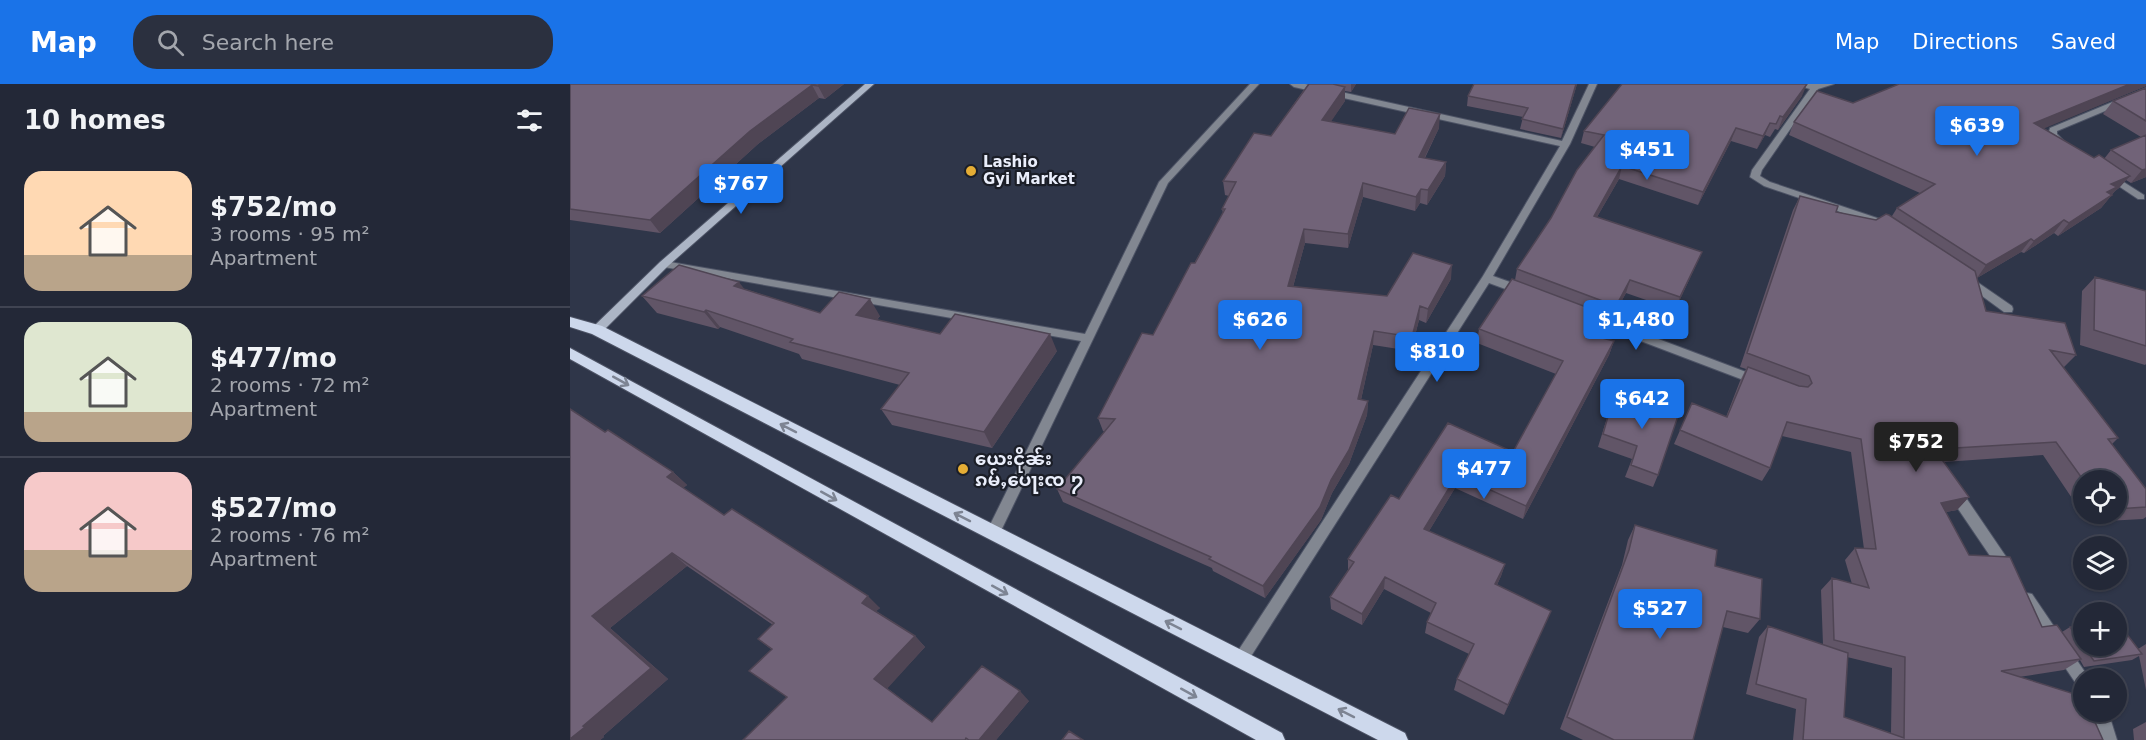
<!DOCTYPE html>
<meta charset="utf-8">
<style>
:root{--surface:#232837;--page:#2b303f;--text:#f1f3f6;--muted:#a3a6ad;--line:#404452;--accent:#1a73e8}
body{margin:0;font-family:"DejaVu Sans","Noto Sans Myanmar",sans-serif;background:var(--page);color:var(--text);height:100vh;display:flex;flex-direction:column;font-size:22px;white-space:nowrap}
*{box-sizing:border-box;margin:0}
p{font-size:20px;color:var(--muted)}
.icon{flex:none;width:33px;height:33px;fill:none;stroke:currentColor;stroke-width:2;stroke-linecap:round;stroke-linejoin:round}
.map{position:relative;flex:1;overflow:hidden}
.drawer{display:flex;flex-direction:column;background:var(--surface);width:570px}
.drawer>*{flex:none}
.tools{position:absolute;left:1503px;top:386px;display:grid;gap:12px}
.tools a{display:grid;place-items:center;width:54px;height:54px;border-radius:50%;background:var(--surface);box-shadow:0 2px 4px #0004,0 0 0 2px var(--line);font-size:30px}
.price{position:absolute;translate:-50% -51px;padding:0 14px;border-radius:6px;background:var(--accent);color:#fff;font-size:20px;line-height:39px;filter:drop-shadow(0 2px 3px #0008)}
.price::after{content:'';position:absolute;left:50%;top:36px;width:18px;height:14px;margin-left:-9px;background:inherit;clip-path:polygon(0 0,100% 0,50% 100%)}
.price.on{background:#222;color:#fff}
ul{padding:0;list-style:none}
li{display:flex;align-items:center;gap:18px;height:150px;padding:0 24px}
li+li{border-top:2px solid var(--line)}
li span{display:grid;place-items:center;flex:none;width:168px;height:120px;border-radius:18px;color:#555}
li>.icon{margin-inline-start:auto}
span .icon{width:72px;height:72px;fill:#fffc;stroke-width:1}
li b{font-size:26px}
h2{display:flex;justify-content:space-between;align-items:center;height:72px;padding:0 24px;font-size:26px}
header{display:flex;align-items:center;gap:36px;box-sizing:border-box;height:84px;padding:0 30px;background:var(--accent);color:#fff}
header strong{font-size:28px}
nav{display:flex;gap:33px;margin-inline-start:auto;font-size:21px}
.search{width:420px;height:54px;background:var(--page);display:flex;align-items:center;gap:15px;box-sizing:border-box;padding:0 21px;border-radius:24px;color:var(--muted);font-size:22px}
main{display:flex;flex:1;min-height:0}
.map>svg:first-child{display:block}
</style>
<header>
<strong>Map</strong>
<div class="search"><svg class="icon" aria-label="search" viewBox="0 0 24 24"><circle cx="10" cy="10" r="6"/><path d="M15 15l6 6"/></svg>Search here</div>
<nav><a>Map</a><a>Directions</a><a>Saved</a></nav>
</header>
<main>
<section class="drawer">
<h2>10 homes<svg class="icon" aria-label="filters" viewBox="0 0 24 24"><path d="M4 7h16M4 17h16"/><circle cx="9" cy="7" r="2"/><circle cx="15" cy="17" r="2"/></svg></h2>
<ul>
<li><span style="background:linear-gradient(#ffd9b3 70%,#b9a48a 0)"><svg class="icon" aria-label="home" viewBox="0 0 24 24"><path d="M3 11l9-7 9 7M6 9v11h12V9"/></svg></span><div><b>$752/mo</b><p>3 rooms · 95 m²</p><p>Apartment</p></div></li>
<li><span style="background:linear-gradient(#dfe7d0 75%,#b9a48a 0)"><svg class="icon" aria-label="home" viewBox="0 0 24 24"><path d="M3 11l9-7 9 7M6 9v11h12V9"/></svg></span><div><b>$477/mo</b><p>2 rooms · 72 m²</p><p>Apartment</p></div></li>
<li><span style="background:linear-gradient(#f6c9c9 65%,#b9a48a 0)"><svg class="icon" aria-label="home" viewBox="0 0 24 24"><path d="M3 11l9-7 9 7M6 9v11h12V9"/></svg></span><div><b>$527/mo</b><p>2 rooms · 76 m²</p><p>Apartment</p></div></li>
</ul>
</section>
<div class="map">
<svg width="1576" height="656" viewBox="0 0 1576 656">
<rect width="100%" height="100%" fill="#2f3649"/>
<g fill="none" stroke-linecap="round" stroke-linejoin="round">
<defs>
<path id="street" d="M 680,0 L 689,0 L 598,99 L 428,453 L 423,455 L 418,453 L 416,449 L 511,257 L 94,183 L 89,180 L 94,177 L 515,250 L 589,98 Z
M 720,0 L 735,0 L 992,57 L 1019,0 L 1027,0 L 1000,60 L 923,192 L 957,204 L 958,207 L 957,210 L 949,210 L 919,199 L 676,580 L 671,582 L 666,580 L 664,575 L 666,570 L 913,192 L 990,62 L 724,3 Z
M 1222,0 L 1264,0 L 1248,5 L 1192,86 L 1190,92 L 1200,98 L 1316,137 L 1316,141 L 1308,141 L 1194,102 L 1180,93 L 1182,86 L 1240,5 Z
M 1576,4 L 1576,10 L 1487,47 L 1487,50 L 1497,60 L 1495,62 L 1489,62 L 1478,51 L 1480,44 Z
M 1541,90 L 1574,111 L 1574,115 L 1568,115 L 1538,95 L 1536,93 Z
M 1397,191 L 1442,222 L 1443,225 L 1442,228 L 1434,228 L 1393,198 L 1392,195 Z
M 1022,230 L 1192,294 L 1194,297 L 1192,300 L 1184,300 L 1018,237 L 1017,234 Z
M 1383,401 L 1388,402 L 1441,480 L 1443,484 L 1441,488 L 1436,490 L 1431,488 L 1378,410 L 1377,406 L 1378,402 Z
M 1457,509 L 1462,510 L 1519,594 L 1514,594 L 1514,606 L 1509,604 L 1452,520 L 1450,515 L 1452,510 Z
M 1522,627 L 1538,627 L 1547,656 L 1531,656 Z"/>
<path id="secondary" d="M 295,0 L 304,0 L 98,182 L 31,249 L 23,249 L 21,246 L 23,243 L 90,178 Z"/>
<path id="primary" d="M 0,233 L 32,242 L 835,649 L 838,656 L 808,656 L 22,250 L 0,243 Z
M 0,264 L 712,649 L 715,656 L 686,656 L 0,275 Z"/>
</defs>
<use href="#street" stroke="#4d5365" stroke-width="2"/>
<use href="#secondary" stroke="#4d5365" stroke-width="2"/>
<use href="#primary" stroke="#4d5365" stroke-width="2"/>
<use href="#street" fill="#828791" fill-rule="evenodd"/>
<use href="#secondary" fill="#acb5c5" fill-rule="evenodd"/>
<use href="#primary" fill="#cdd8ec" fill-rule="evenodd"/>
</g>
<path fill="#615567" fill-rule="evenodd" d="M 0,0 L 274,0 L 255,15 L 249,14 L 188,60 L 90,149 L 0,136 Z
M 738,0 L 786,0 L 781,8 L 775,7 L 775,17 L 760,38 L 825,50 L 869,44 L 855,74 L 876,78 L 875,92 L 857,121 L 850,119 L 845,127 L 793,113 L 778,164 L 735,159 L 723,203 L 817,212 L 881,195 L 856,239 L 849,236 L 841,267 L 803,261 L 791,316 L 798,317 L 797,331 L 779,380 L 762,409 L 751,436 L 695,514 L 643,487 L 642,484 L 493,418 L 487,405 L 535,348 L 533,347 L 528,334 L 583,251 L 653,129 L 652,125 L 659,112 L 655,111 L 653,97 L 701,52 Z
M 904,0 L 1007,0 L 991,54 L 950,45 L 953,33 L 897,22 L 898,12 Z
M 1576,0 L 1576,2 L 1473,44 L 1524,74 L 1534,75 L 1541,66 L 1571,53 L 1533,30 L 1543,17 L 1576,4 L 1576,93 L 1561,99 L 1556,96 L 1549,104 L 1545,107 L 1531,124 L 1488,152 L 1484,149 L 1454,169 L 1451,168 L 1407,194 L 1416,227 L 1506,271 L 1493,284 L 1548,354 L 1542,360 L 1576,405 L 1576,433 L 1573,435 L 1518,438 L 1473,371 L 1374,378 L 1399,413 L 1387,426 L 1376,428 L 1399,471 L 1472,543 L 1492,548 L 1500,543 L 1568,565 L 1576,560 L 1576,606 L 1569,572 L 1562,576 L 1514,583 L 1510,576 L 1494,586 L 1449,593 L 1533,656 L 1223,656 L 1226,625 L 1176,610 L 1189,553 L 1198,542 L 1253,561 L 1251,506 L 1262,494 L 1282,500 L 1275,476 L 1285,464 L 1294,465 L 1281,368 L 1212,352 L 1200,384 L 1192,397 L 1104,360 L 1122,319 L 1156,333 L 1170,297 L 1176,285 L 1170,283 L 1223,126 L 1230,112 L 1266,128 L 1306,136 L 1322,132 L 1327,124 L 1350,109 L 1219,51 L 1224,38 L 1283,19 ZM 1514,396 L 1546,396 L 1546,429 L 1514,429 ZM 1277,573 L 1322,584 L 1321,649 L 1274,633 Z
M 1232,12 L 1208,46 L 1205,45 L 1200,53 L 1195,51 L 1187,65 L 1161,57 L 1128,121 L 1049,95 L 1027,133 L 1132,168 L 1126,181 L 1105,226 L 1056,209 L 1042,234 L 1039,234 L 1035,246 L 1031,254 L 1044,257 L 1039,271 L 953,435 L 885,404 L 859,447 L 935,480 L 931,492 L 927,501 L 976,538 L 934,631 L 884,606 L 887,595 L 899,570 L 855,549 L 857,538 L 861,529 L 814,505 L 792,541 L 761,525 L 760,513 L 778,486 L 778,475 L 829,415 L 943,368 L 986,290 L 907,259 L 909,245 L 945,196 L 947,185 L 981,134 L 1025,63 L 1011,59 L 1014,47 Z
M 1525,193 L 1576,207 L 1576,280 L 1575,281 L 1510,261 L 1512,207 Z
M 175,205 L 250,229 L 310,232 L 307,236 L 370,250 L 487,267 L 422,364 L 322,341 L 311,325 L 330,301 L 232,275 L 229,270 L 150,243 L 148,245 L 87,229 L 72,212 Z
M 1045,308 L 1088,391 L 1083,403 L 1055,393 L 1062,375 L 1028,363 Z
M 35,348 L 103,388 L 117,401 L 113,404 L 154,431 L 310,524 L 306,527 L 345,552 L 355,563 L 317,604 L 362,638 L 459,617 L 426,656 L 173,656 L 216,614 L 202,566 L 188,555 L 203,541 L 117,482 L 40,544 L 98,595 L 33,652 L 34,653 L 30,656 Z
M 1065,441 L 1145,482 L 1190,535 L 1178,549 L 1153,543 L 1123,656 L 1013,656 L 990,645 L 1052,481 L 1058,456 Z
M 1576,638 L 1576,656 L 1564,656 L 1563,645 Z"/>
<path fill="#4f4554" d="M 251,0 L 274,0 L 255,15 L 248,2 Z
M 781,0 L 786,0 L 781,8 Z
M 1006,0 L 1007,0 L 991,54 L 993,45 Z
M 1237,0 L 1232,12 L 1208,46 L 1213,33 Z
M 1560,0 L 1576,0 L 1576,2 L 1456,52 L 1464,39 Z
M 242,1 L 249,14 L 188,60 L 90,149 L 80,136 L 180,47 Z
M 775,3 L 775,17 L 752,51 L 752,36 Z
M 870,30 L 869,44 L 848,87 L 849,73 Z
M 1200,39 L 1195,51 L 1187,65 L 1193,52 Z
M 1166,44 L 1161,57 L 1128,121 L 1133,108 Z
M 876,78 L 875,92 L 857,121 L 858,106 Z
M 1052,82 L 1049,95 L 1020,145 L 1024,132 Z
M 1576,85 L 1576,93 L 1561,99 L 1572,86 Z
M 1560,92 L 1549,104 L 1545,107 L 1531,124 L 1488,152 L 1499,139 L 1541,100 Z
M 793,99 L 793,113 L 778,164 L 778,150 Z
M 851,105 L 850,119 L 845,127 L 846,113 Z
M 1494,136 L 1484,149 L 1454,169 L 1464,157 Z
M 734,145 L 735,159 L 719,217 L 718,202 Z
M 1461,155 L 1451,168 L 1407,194 L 1416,181 Z
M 1132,168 L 1126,181 L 1105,226 L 1110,213 Z
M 882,181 L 881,195 L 856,239 L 858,225 Z
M 1060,196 L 1056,209 L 1042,234 L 1046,222 Z
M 169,198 L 182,215 L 164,202 Z
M 300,215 L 310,232 L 297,248 L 286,231 Z
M 850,222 L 849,236 L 841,267 L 842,253 Z
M 136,226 L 150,243 L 148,245 L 134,228 Z
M 1040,232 L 1035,246 L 1024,267 L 1028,253 Z
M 804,247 L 803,261 L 788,329 L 788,315 Z
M 480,250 L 487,267 L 422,364 L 414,348 Z
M 1044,257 L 1039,271 L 953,435 L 956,422 Z
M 798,317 L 797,331 L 779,380 L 762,409 L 751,436 L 695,514 L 693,502 L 761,396 Z
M 103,388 L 117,401 L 111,406 L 97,393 Z
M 887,391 L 885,404 L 853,457 L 854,445 Z
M 1399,413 L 1387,426 L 1359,431 L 1371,419 Z
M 102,469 L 117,482 L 40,544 L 98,595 L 33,652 L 34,653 L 30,656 L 0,656 L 13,642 L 22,532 Z
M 935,480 L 931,492 L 922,512 L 925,500 Z
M 815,493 L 814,505 L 792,541 L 792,530 Z
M 298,512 L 310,524 L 303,530 L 292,519 Z
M 981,527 L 976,538 L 934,631 L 938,621 Z
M 345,552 L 355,563 L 316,606 L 304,595 Z
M 450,607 L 459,617 L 426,656 L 409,656 Z"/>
<path fill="#716378" stroke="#4f4554" stroke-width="1.5" d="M 0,0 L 251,0 L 248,2 L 242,1 L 180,47 L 80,136 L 0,125 Z
M 739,0 L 763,0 L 775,3 L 752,36 L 825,50 L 839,24 L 870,30 L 849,73 L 876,78 L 858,106 L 851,105 L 846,113 L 793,99 L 778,150 L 734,145 L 718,202 L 817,212 L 843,169 L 882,181 L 858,225 L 850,222 L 842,253 L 804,247 L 788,315 L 798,317 L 779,366 L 761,396 L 750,423 L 693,502 L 639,475 L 641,473 L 487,405 L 545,335 L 528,334 L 572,249 L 583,251 L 621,179 L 625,179 L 655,125 L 652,125 L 666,98 L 653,97 L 684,49 L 701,52 Z
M 904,0 L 1006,0 L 993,45 L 952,35 L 958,24 L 898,12 Z
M 1052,0 L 1237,0 L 1213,33 L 1210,32 L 1206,40 L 1200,39 L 1193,52 L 1166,44 L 1133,108 L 1052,82 L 1024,132 L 1132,168 L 1110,213 L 1060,196 L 1046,222 L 947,185 L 981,134 L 1007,86 L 1034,51 L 1014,47 Z
M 1329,0 L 1560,0 L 1464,39 L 1524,74 L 1529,71 L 1560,92 L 1541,100 L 1547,103 L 1537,108 L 1542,111 L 1499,139 L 1494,136 L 1464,157 L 1461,155 L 1416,181 L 1327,124 L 1365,100 L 1224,38 L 1247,7 L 1283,19 Z
M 1576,4 L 1576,37 L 1543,17 Z
M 1576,51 L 1576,85 L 1572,86 L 1541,66 Z
M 1230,112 L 1268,122 L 1266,128 L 1306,136 L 1316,130 L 1319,131 L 1405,187 L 1416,227 L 1495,239 L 1506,271 L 1480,266 L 1548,354 L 1538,355 L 1576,405 L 1576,423 L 1546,425 L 1546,396 L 1514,397 L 1486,358 L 1385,364 L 1376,353 L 1367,353 L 1363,358 L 1365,366 L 1399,413 L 1371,419 L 1399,471 L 1440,473 L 1472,543 L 1487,541 L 1511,575 L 1431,587 L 1514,613 L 1514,627 L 1520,627 L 1533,656 L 1233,656 L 1236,615 L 1186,600 L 1198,542 L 1278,569 L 1274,633 L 1334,654 L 1335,573 L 1264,556 L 1262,494 L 1299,504 L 1285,464 L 1306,465 L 1291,355 L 1217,338 L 1200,384 L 1110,346 L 1122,319 L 1157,333 L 1178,283 L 1229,302 L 1238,303 L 1242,299 L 1239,292 L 1177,269 Z
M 109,181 L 169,198 L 164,202 L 250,229 L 269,208 L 300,215 L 286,231 L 370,250 L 385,230 L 480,250 L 414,348 L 311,325 L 339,289 L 220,258 L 223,255 L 136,226 L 134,228 L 72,212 Z
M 1525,193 L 1576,207 L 1576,262 L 1524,246 Z
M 942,195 L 1040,232 L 1028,253 L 1044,257 L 956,422 L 887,391 L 854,445 L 935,480 L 925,500 L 981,527 L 938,621 L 887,595 L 904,560 L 857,538 L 866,519 L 815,493 L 792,530 L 760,513 L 784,478 L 778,475 L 821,411 L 829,415 L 878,339 L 943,368 L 993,277 L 909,245 Z
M 1045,308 L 1109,329 L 1088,391 L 1061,381 L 1067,362 L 1033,350 Z
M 0,325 L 35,348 L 38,346 L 103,388 L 97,393 L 154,431 L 162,425 L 298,512 L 292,519 L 345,552 L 304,595 L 362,638 L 412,582 L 450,607 L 409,656 L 399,656 L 396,654 L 395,656 L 173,656 L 217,613 L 179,587 L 202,565 L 188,555 L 204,539 L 102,469 L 22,532 L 81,584 L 13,642 L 15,643 L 0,655 Z
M 1065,441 L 1147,466 L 1145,482 L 1192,495 L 1190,535 L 1157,527 L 1123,656 L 1044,656 L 997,633 L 1059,466 Z
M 1546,536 L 1572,570 L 1524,577 L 1500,543 L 1514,541 L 1514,561 L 1546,561 Z
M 499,647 L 513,656 L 492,656 Z"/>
<defs><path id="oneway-shaft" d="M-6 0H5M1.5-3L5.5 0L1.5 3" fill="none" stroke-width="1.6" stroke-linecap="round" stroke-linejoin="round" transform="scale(1.5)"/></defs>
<g stroke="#7d8493">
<use href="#oneway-shaft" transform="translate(51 297) rotate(29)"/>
<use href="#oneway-shaft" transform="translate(218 344) rotate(-153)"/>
<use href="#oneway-shaft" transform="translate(259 412) rotate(29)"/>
<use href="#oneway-shaft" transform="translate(392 433) rotate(-153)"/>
<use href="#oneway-shaft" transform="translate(430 506) rotate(29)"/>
<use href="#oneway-shaft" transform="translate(603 541) rotate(-153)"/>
<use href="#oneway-shaft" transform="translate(619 609) rotate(29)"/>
<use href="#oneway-shaft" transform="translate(776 629) rotate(-153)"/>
</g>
<g fill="#e5ad35" stroke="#1b1e27" stroke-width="2">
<circle cx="401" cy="87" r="6"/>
<circle cx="393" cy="385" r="6"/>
</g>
<g text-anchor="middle" stroke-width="4.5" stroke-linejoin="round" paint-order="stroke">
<g font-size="15" font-weight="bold" fill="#eaeefb" stroke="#1b1e27" text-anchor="start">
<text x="413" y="83">Lashio<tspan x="413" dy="17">Gyi Market</tspan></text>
</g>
<g font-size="18" font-weight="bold" fill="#eaeefb" stroke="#1b1e27" text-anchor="start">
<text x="405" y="381">ယေးငိုၼ်း<tspan x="405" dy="21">ၵမ်ႇပေႃးၸ ႒</tspan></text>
</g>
</g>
</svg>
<div class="tools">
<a><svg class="icon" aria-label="locate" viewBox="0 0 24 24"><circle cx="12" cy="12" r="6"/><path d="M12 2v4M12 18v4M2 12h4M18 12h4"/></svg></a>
<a><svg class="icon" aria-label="layers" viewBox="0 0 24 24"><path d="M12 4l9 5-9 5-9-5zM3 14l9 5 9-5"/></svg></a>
<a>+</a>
<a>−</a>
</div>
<b class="price" style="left:1407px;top:73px">$639</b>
<b class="price" style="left:1077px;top:97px">$451</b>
<b class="price" style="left:171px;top:131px">$767</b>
<b class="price" style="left:690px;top:267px">$626</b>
<b class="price" style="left:1066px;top:267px">$1,480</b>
<b class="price" style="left:867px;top:299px">$810</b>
<b class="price" style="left:1072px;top:346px">$642</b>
<b class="price on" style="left:1346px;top:389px">$752</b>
<b class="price" style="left:914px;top:416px">$477</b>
<b class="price" style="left:1090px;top:556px">$527</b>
</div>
</main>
